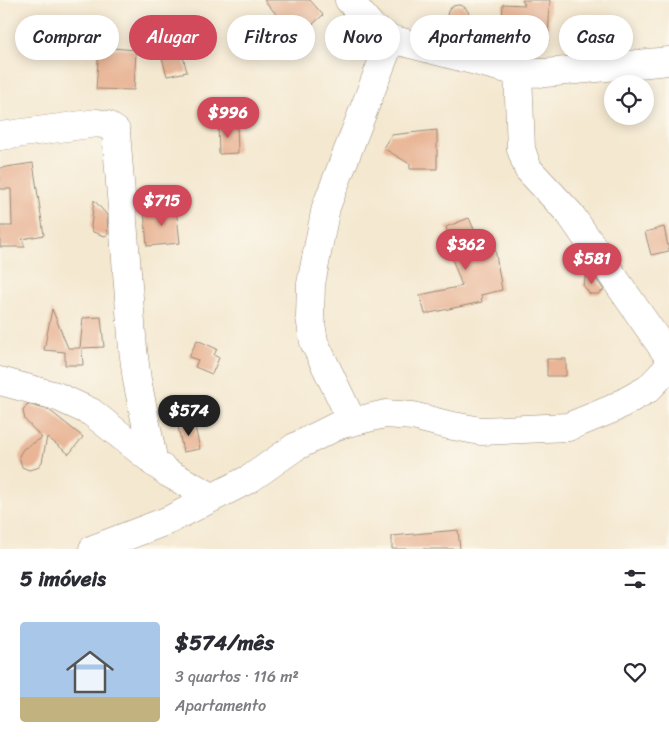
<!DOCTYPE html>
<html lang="pt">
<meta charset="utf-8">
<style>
:root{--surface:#fff;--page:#f2f2f3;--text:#2b2b33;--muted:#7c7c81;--accent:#d1495b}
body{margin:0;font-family:Sriracha,sans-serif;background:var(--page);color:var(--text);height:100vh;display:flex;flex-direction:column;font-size:19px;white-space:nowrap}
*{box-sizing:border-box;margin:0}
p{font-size:16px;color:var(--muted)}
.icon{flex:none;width:28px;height:28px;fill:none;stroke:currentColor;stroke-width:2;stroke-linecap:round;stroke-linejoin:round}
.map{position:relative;height:549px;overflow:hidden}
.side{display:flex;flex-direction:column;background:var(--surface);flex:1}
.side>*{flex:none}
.top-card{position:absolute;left:15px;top:15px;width:640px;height:45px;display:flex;gap:10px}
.tools{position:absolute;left:604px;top:75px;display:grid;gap:10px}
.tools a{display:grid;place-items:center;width:50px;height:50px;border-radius:50%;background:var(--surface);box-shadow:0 2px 12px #0003;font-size:25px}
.price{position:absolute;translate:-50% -42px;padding:0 11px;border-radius:18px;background:var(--accent);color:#fff;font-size:16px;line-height:32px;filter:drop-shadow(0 1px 2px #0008)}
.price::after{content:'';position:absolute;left:50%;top:30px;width:15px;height:11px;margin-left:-8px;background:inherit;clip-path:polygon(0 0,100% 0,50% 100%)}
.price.on{background:#222;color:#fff}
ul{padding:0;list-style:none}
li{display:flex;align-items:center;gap:15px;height:125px;padding:0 20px}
li span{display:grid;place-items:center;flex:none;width:140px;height:100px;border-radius:5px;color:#555}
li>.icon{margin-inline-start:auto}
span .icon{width:60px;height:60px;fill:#fffc;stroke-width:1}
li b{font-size:21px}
h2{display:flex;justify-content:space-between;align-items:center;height:60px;padding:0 20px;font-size:21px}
.tag{padding:0 18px;border-radius:22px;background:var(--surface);box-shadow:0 2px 12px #0003;font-size:18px;line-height:45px}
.tag.on{background:var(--accent);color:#fff}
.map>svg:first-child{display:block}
</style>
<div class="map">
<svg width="669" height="549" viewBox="0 0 669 549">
<rect width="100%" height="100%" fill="#fbf7ec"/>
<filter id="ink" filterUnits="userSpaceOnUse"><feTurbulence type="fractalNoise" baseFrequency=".02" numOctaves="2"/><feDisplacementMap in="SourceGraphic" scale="10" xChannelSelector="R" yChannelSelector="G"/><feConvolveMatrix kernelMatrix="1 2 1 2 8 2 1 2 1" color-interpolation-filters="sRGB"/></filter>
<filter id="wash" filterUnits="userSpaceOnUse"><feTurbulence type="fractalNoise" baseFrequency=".0096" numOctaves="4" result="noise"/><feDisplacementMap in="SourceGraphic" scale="20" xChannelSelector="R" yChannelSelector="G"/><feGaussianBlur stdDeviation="1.12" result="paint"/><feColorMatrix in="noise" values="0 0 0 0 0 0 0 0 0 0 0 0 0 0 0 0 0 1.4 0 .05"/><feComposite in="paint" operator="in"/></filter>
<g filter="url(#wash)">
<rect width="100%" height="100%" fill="#f4e8d0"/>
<g id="blocks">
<path fill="#e9b596" d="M 264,0 L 310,0 L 323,15 L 293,42 L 277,25 L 282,21 Z
M 522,0 L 550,0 L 548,41 L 545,37 L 536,37 L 536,50 L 516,49 L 516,42 L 501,42 L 503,4 L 525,5 Z
M447 16a11 11 0 1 1 22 0a11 11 0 1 1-22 0Z
M 99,47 L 136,50 L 134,90 L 96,89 Z
M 181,49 L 187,72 L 167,76 L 161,54 Z
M 237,124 L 238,153 L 219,154 L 218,126 Z
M 437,130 L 437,169 L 410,169 L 410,164 L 383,148 L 391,135 Z
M 33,163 L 44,235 L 22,239 L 25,247 L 0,247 L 0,226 L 12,226 L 11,189 L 0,189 L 0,168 Z
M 94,200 L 107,215 L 108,234 L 105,236 L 93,232 L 91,227 Z
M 176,208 L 180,243 L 147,246 L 144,210 Z
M 469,218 L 483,250 L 495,249 L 502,290 L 481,295 L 482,302 L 425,314 L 420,295 L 462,286 L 446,242 L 450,241 L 446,227 Z
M 664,227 L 669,251 L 651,255 L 645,232 Z
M 591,272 L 604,290 L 598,294 L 590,294 L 583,285 L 586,276 Z
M 52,309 L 68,348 L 80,348 L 83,318 L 101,317 L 104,347 L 82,348 L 83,365 L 65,365 L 65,352 L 44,350 Z
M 197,340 L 217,349 L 214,355 L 219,358 L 212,374 L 195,367 L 198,360 L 189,357 Z
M 547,359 L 566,359 L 566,376 L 547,376 Z
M 27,404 L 49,410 L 83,437 L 69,454 L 47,437 L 42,462 L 37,468 L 29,470 L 22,467 L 19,456 L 23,449 L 42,438 L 25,420 L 23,411 Z
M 194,422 L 200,449 L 183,452 L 178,426 Z
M 458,530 L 460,549 L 392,549 L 392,536 Z"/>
</g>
</g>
<g filter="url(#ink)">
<use href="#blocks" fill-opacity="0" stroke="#988977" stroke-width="1"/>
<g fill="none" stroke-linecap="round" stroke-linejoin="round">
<defs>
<path id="minor" d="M 349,0 L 373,28 L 391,39 L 518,72 L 545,73 L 669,61
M 518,72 L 521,149 L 528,169 L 570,214 L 669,357
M 0,136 L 97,123 L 107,125 L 116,131 L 133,349 L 137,380 L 154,463
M 0,381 L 56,396 L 91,412 L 168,473 L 212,497
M 352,421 L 314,342 L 310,317 L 311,284 L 326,207 L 391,39
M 93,549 L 169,520 L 251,478 L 295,447 L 339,425 L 385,414 L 413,416 L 448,425 L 481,431 L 568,427 L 612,409 L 648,389 L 669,367"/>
</defs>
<use href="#minor" stroke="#988977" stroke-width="29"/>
<use href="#minor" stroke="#fff" stroke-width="28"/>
</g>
</g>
</svg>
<div class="tools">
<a><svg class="icon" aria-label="locate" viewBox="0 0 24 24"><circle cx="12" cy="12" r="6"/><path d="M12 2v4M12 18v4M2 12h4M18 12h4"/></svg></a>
</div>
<b class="price" style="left:228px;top:139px">$996</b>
<b class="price" style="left:162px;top:227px">$715</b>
<b class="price" style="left:466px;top:271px">$362</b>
<b class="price" style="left:592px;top:285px">$581</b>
<b class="price on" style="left:189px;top:437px">$574</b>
<div class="top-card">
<a class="tag">Comprar</a>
<a class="tag on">Alugar</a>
<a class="tag">Filtros</a>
<a class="tag">Novo</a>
<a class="tag">Apartamento</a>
<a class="tag">Casa</a>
</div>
</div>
<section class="side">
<h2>5 imóveis<svg class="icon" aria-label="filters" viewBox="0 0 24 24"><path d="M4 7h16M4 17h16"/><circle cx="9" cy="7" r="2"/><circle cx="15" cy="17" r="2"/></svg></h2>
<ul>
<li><span style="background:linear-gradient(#a9c7e8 75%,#c2b280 0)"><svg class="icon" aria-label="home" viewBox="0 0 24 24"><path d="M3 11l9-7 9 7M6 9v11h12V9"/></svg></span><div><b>$574/mês</b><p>3 quartos · 116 m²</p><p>Apartamento</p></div><svg class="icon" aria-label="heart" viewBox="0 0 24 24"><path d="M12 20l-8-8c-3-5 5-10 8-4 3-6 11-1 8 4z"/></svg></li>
</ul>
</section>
